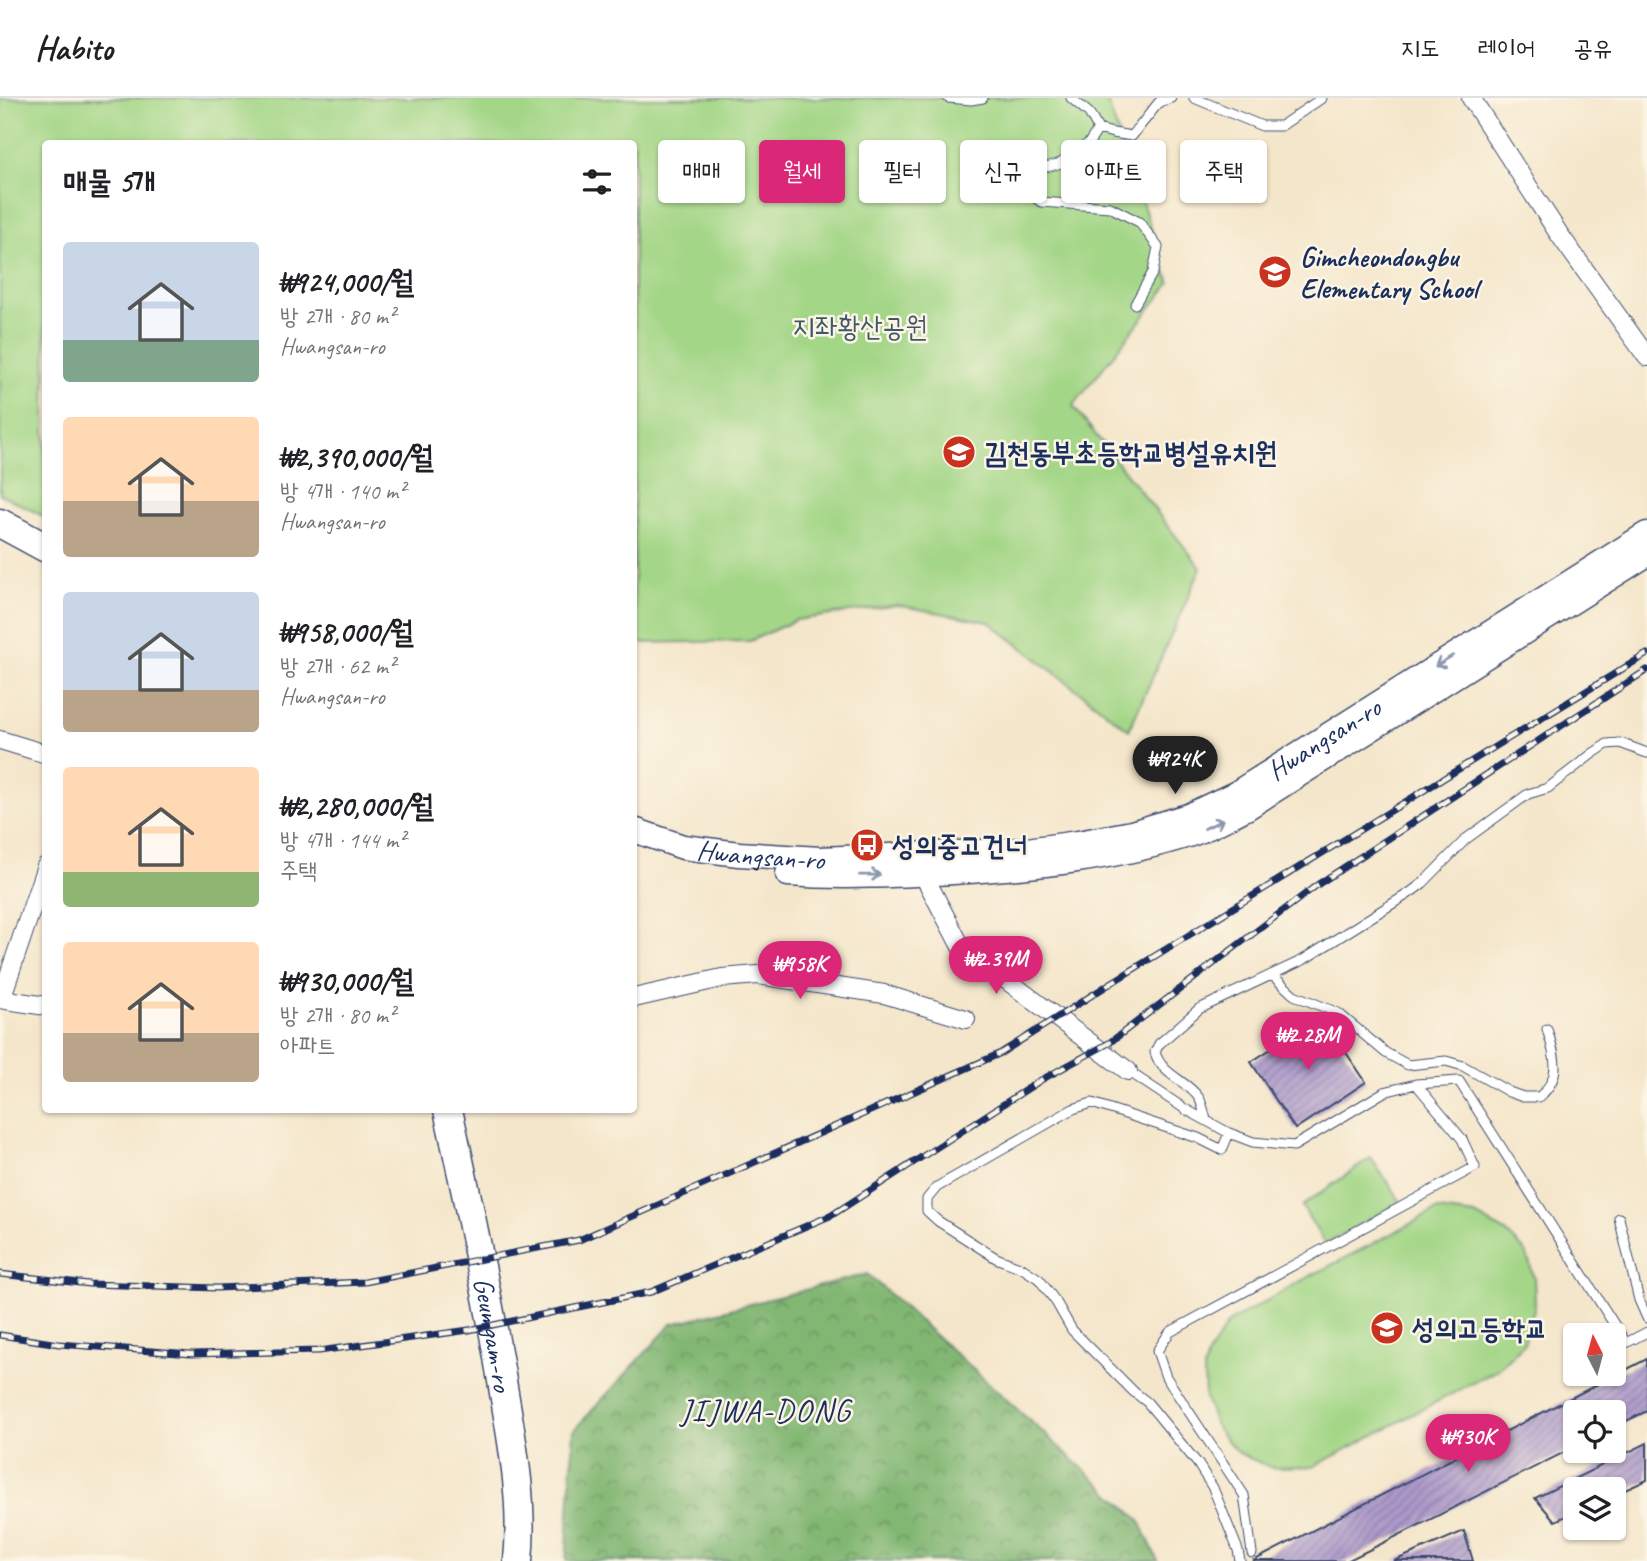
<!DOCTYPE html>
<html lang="ko">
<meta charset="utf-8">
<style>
:root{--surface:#fff;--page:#f6f6f6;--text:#202124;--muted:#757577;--line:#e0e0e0;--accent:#db2777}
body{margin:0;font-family:Caveat,"Poor Story",sans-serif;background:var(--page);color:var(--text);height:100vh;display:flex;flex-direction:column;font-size:26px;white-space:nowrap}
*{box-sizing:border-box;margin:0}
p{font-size:23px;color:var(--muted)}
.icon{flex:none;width:38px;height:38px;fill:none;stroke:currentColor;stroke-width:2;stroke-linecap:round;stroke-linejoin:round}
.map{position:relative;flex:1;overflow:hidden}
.sheet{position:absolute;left:42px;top:42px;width:595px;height:973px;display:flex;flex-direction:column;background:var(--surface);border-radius:7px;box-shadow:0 2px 5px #0004}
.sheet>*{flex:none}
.hud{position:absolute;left:658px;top:42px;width:665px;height:63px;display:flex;gap:14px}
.needle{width:46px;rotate:354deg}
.buttons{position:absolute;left:1563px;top:1225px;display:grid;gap:14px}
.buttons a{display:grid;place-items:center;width:63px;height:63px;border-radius:7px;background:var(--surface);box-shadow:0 2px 5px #0004;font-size:35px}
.price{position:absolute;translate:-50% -60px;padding:0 16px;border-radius:24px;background:var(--accent);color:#fff;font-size:23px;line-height:46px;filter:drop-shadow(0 2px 4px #0008)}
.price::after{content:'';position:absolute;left:50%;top:42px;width:21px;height:16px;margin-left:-10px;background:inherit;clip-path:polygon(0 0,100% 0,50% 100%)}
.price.on{background:#222;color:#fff}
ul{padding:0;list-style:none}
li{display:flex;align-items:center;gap:21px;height:175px;padding:0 21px}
li span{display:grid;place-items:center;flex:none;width:196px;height:140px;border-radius:7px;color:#555}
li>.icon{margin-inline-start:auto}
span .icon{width:84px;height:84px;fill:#fffc;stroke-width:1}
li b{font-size:30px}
h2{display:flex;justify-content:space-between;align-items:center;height:84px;padding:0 21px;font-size:30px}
.tag{padding:0 24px;border-radius:7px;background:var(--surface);box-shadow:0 2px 5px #0004;font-size:24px;line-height:63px}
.tag.on{background:var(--accent);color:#fff}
header{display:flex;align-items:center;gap:42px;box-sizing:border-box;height:98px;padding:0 35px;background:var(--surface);border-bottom:2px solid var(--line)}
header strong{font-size:33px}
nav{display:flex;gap:38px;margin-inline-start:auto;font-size:24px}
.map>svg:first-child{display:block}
</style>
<header>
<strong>Habito</strong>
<nav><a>지도</a><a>레이어</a><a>공유</a></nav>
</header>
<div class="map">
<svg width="1647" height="1463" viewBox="0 0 1647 1463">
<defs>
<pattern id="forest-crowns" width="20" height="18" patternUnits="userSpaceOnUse" patternTransform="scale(1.75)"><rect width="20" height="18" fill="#82b773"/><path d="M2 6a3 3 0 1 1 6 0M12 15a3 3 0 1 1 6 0" fill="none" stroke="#6a9562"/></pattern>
<pattern id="building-hatch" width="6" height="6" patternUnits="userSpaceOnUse" patternTransform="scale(1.75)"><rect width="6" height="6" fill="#ad9aca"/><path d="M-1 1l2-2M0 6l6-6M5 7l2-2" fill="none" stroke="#8c7ea7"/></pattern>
</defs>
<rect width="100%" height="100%" fill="#fcf5e5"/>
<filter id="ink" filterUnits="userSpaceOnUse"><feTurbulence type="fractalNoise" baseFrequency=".0143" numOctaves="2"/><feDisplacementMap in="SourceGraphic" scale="14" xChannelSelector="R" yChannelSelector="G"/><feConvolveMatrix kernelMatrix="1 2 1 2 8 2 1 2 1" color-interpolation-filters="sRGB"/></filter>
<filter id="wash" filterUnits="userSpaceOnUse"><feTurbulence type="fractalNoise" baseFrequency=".00686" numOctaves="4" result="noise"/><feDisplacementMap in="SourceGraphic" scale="28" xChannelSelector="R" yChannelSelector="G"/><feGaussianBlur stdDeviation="1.57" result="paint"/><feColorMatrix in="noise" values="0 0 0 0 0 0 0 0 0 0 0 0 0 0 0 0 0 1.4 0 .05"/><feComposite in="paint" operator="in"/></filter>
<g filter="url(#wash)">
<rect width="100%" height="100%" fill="#f4e6ca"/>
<path fill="#a3d686" stroke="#5f8272" stroke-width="2" d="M 0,0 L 1106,0 L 1170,185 L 1073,308 L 1201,470 L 1129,632 L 989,524 L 897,507 L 796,522 L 750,543 L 634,545 L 634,46 L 46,46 L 45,419 L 0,396 Z
M 1371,1060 L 1401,1104 L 1325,1146 L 1302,1108 Z
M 1437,1112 L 1475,1117 L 1506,1134 L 1526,1154 L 1534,1180 L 1535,1208 L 1524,1246 L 1497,1272 L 1313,1369 L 1272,1370 L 1238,1355 L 1217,1331 L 1205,1300 L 1204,1270 L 1209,1255 L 1228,1225 L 1301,1183 Z"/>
<path fill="url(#forest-crowns)" stroke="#4e7368" stroke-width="2" d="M 867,1176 L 1139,1421 L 1158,1463 L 566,1463 L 574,1332 L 672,1226 Z"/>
<g id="blocks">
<path fill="url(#building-hatch)" d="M 1321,918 L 1366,984 L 1295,1031 L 1251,964 Z
M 1647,1261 L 1647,1313 L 1614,1329 L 1614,1314 L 1575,1314 L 1575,1349 L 1347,1463 L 1253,1463 Z
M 1647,1345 L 1647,1382 L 1614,1397 L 1614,1391 L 1575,1391 L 1575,1414 L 1555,1423 L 1535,1400 Z
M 1464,1433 L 1473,1463 L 1394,1463 Z"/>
</g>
</g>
<g filter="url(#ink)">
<use href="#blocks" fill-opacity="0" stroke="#3c4a6e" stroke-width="2"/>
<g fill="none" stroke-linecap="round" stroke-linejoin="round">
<defs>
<path id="lane" d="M 948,0 L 971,2 L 983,0
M 1071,0 L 1089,15 L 1098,31 L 1089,45 L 1058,66 L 1033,72 L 1024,82 L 1025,92 L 1041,104 L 1110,109 L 1139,124 L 1158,149 L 1153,174 L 1135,206
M 1194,0 L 1262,28 L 1281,28 L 1322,0
M 1098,31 L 1113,35 L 1132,38 L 1159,4 L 1171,0
M 1272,877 L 1294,897 L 1338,915 L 1386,955 L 1408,967 L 1446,963 L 1463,968 L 1509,994 L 1523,999 L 1539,999 C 1563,979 1555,958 1547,931
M 1128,973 L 1185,1011 L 1229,1035 L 1253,1044 L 1294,1048 L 1384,994 L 1416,986 L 1459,983 L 1626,1245 L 1647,1234
M 1206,1022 C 1204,1015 1203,1007 1199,1000 C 1187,982 1161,977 1155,954 L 1159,946 L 1199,911 L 1303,862 L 1411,794 L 1423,785 L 1466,741 L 1528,696 L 1548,690 L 1592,656 L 1607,646 L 1620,645 L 1647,655
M 1229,1035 L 1222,1052 L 1198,1040 L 1092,1005 L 1073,1011 L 937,1089 L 927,1101 L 927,1113 L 938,1123 L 996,1160 L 1022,1170 L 1039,1181 L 1056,1204 L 1072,1232 L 1134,1294 L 1147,1304 L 1198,1366 L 1213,1390 L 1238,1452 L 1240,1463
M 1619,1120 L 1639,1202 L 1647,1220
M 1252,1455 L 1244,1397 L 1166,1279 L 1157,1253 L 1170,1234 L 1475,1069 L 1462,1041 L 1416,986"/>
<path id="street" d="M 1471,0 L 1559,136 L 1647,259
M 0,642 L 46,656
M 923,776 L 969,864 L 1001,878 L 1128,973
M 634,900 L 722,880 L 758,877 L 884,896 L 966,921
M 0,901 L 46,908
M 1,901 L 46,768"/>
<g id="secondary">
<path id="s1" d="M 634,732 L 683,749 L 739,756 L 820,761 L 1027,752 L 1078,745 L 1132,735 L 1188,718 L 1237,695 L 1647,436"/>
<path d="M 788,776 C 843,780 898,777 953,774 C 1034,769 1116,761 1194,735 C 1212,729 1229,718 1246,710 L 1647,456"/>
</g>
<g id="primary">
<path d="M 0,425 L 46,450"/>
<path id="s2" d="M 448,1012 C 468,1102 487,1192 502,1283 C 512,1343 524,1402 518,1463"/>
</g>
</defs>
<use href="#lane" stroke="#3c4a6e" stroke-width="11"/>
<use href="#street" stroke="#3c4a6e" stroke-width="20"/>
<use href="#secondary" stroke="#3c4a6e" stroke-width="27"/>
<use href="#primary" stroke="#3c4a6e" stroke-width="31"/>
<use href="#lane" stroke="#fff" stroke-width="9"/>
<use href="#street" stroke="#fff" stroke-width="18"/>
<use href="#secondary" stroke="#fff" stroke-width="24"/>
<use href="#primary" stroke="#fff" stroke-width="28"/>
<defs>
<path id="rail" d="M 0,1176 L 89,1186 L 217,1190 L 365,1184 L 579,1142 L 1001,955 L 1111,885 L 1514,637 L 1647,556
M 0,1237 L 59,1246 L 191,1256 L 319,1253 L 469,1232 L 651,1194 L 832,1117 L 1041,982 L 1109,945 L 1317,787 L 1647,572"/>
</defs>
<use href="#rail" stroke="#1b2f5e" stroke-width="7"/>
<use href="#rail" stroke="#fcf5e5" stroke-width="4.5" stroke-dasharray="13" stroke-linecap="butt"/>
</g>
<defs><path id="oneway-shaft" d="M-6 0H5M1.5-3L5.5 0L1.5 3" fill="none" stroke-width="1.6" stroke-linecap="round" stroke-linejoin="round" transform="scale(1.75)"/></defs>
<g stroke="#8d97ae">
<use href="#oneway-shaft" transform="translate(1444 563) rotate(148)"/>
<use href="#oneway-shaft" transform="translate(1214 726) rotate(-26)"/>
<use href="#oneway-shaft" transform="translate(870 777) rotate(-1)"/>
</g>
</g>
<defs>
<symbol id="school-disc" viewBox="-11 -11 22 22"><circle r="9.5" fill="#c8321e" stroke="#fcf5e5"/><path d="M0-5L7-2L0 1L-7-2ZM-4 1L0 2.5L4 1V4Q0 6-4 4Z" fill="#fff"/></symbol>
<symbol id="bus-disc" viewBox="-11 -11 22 22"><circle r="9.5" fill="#c8321e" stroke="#fcf5e5"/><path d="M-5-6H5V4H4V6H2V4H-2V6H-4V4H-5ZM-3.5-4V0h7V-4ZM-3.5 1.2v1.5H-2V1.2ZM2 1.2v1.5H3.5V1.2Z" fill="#fff"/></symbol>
</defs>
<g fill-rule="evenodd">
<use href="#school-disc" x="1256" y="155" width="38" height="38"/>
<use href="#school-disc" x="940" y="335" width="38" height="38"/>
<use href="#bus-disc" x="848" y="728" width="38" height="38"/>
<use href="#school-disc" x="1368" y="1211" width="38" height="38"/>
</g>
<g text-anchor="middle" stroke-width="5" stroke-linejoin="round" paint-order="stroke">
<g font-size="28" font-weight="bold" fill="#1b2f5e" stroke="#fcf5e5" text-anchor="start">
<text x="1300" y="168">Gimcheondongbu<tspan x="1300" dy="32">Elementary School</tspan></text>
<text x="984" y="364">김천동부초등학교병설유치원</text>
<text x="892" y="757">성의중고건너</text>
<text x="1412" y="1240">성의고등학교</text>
</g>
<g font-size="28" fill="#3d5968" stroke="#fcf5e5">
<text x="860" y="238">지좌황산공원</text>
</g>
<g font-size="28" fill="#1b2f5e" stroke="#fcf5e5">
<text dy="10" stroke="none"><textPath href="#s1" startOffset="718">Hwangsan-ro</textPath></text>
<text dy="10" stroke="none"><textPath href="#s1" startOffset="130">Hwangsan-ro</textPath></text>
<text dy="10" stroke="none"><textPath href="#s2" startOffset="229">Geumgam-ro</textPath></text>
</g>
<g font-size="32" letter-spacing="2" fill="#1b2f5e" stroke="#fcf5e5">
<text x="766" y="1323">JIJWA-DONG</text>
</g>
</g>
</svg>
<div class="buttons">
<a><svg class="needle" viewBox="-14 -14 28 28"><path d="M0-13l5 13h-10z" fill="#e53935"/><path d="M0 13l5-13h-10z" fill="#757577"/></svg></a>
<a><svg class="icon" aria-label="locate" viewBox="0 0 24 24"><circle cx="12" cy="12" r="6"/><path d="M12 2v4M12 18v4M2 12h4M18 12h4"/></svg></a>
<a><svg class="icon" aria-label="layers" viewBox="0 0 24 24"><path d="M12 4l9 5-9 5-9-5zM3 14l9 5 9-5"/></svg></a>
</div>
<b class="price on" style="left:1175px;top:698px">₩924K</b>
<b class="price" style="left:996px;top:898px">₩2.39M</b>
<b class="price" style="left:800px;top:903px">₩958K</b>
<b class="price" style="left:1308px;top:974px">₩2.28M</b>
<b class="price" style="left:1468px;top:1376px">₩930K</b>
<div class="hud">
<a class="tag">매매</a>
<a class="tag on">월세</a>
<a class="tag">필터</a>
<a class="tag">신규</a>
<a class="tag">아파트</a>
<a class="tag">주택</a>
</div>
<section class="sheet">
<h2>매물 5개<svg class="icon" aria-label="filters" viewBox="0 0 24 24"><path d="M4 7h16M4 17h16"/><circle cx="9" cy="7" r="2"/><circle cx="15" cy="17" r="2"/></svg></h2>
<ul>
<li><span style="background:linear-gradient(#c9d6e8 70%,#7fa58c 0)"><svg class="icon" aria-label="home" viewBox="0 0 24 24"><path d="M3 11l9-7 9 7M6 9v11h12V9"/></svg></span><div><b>₩924,000/월</b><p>방 2개 · 80 m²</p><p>Hwangsan-ro</p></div></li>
<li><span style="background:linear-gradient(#ffd9b3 60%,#b9a48a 0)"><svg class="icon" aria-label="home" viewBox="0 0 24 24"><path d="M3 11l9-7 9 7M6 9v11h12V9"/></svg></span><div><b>₩2,390,000/월</b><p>방 4개 · 140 m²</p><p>Hwangsan-ro</p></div></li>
<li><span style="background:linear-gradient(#c9d6e8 70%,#b9a48a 0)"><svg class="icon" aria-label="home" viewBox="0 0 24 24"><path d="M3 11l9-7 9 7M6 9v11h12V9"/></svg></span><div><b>₩958,000/월</b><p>방 2개 · 62 m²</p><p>Hwangsan-ro</p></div></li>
<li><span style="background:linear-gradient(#ffd9b3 75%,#8fb573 0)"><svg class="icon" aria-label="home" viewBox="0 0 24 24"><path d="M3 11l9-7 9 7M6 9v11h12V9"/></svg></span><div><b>₩2,280,000/월</b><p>방 4개 · 144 m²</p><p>주택</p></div></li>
<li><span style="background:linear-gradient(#ffd9b3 65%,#b9a48a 0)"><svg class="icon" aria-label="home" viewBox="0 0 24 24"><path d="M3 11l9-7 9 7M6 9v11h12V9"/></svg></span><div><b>₩930,000/월</b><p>방 2개 · 80 m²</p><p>아파트</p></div></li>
</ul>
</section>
</div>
